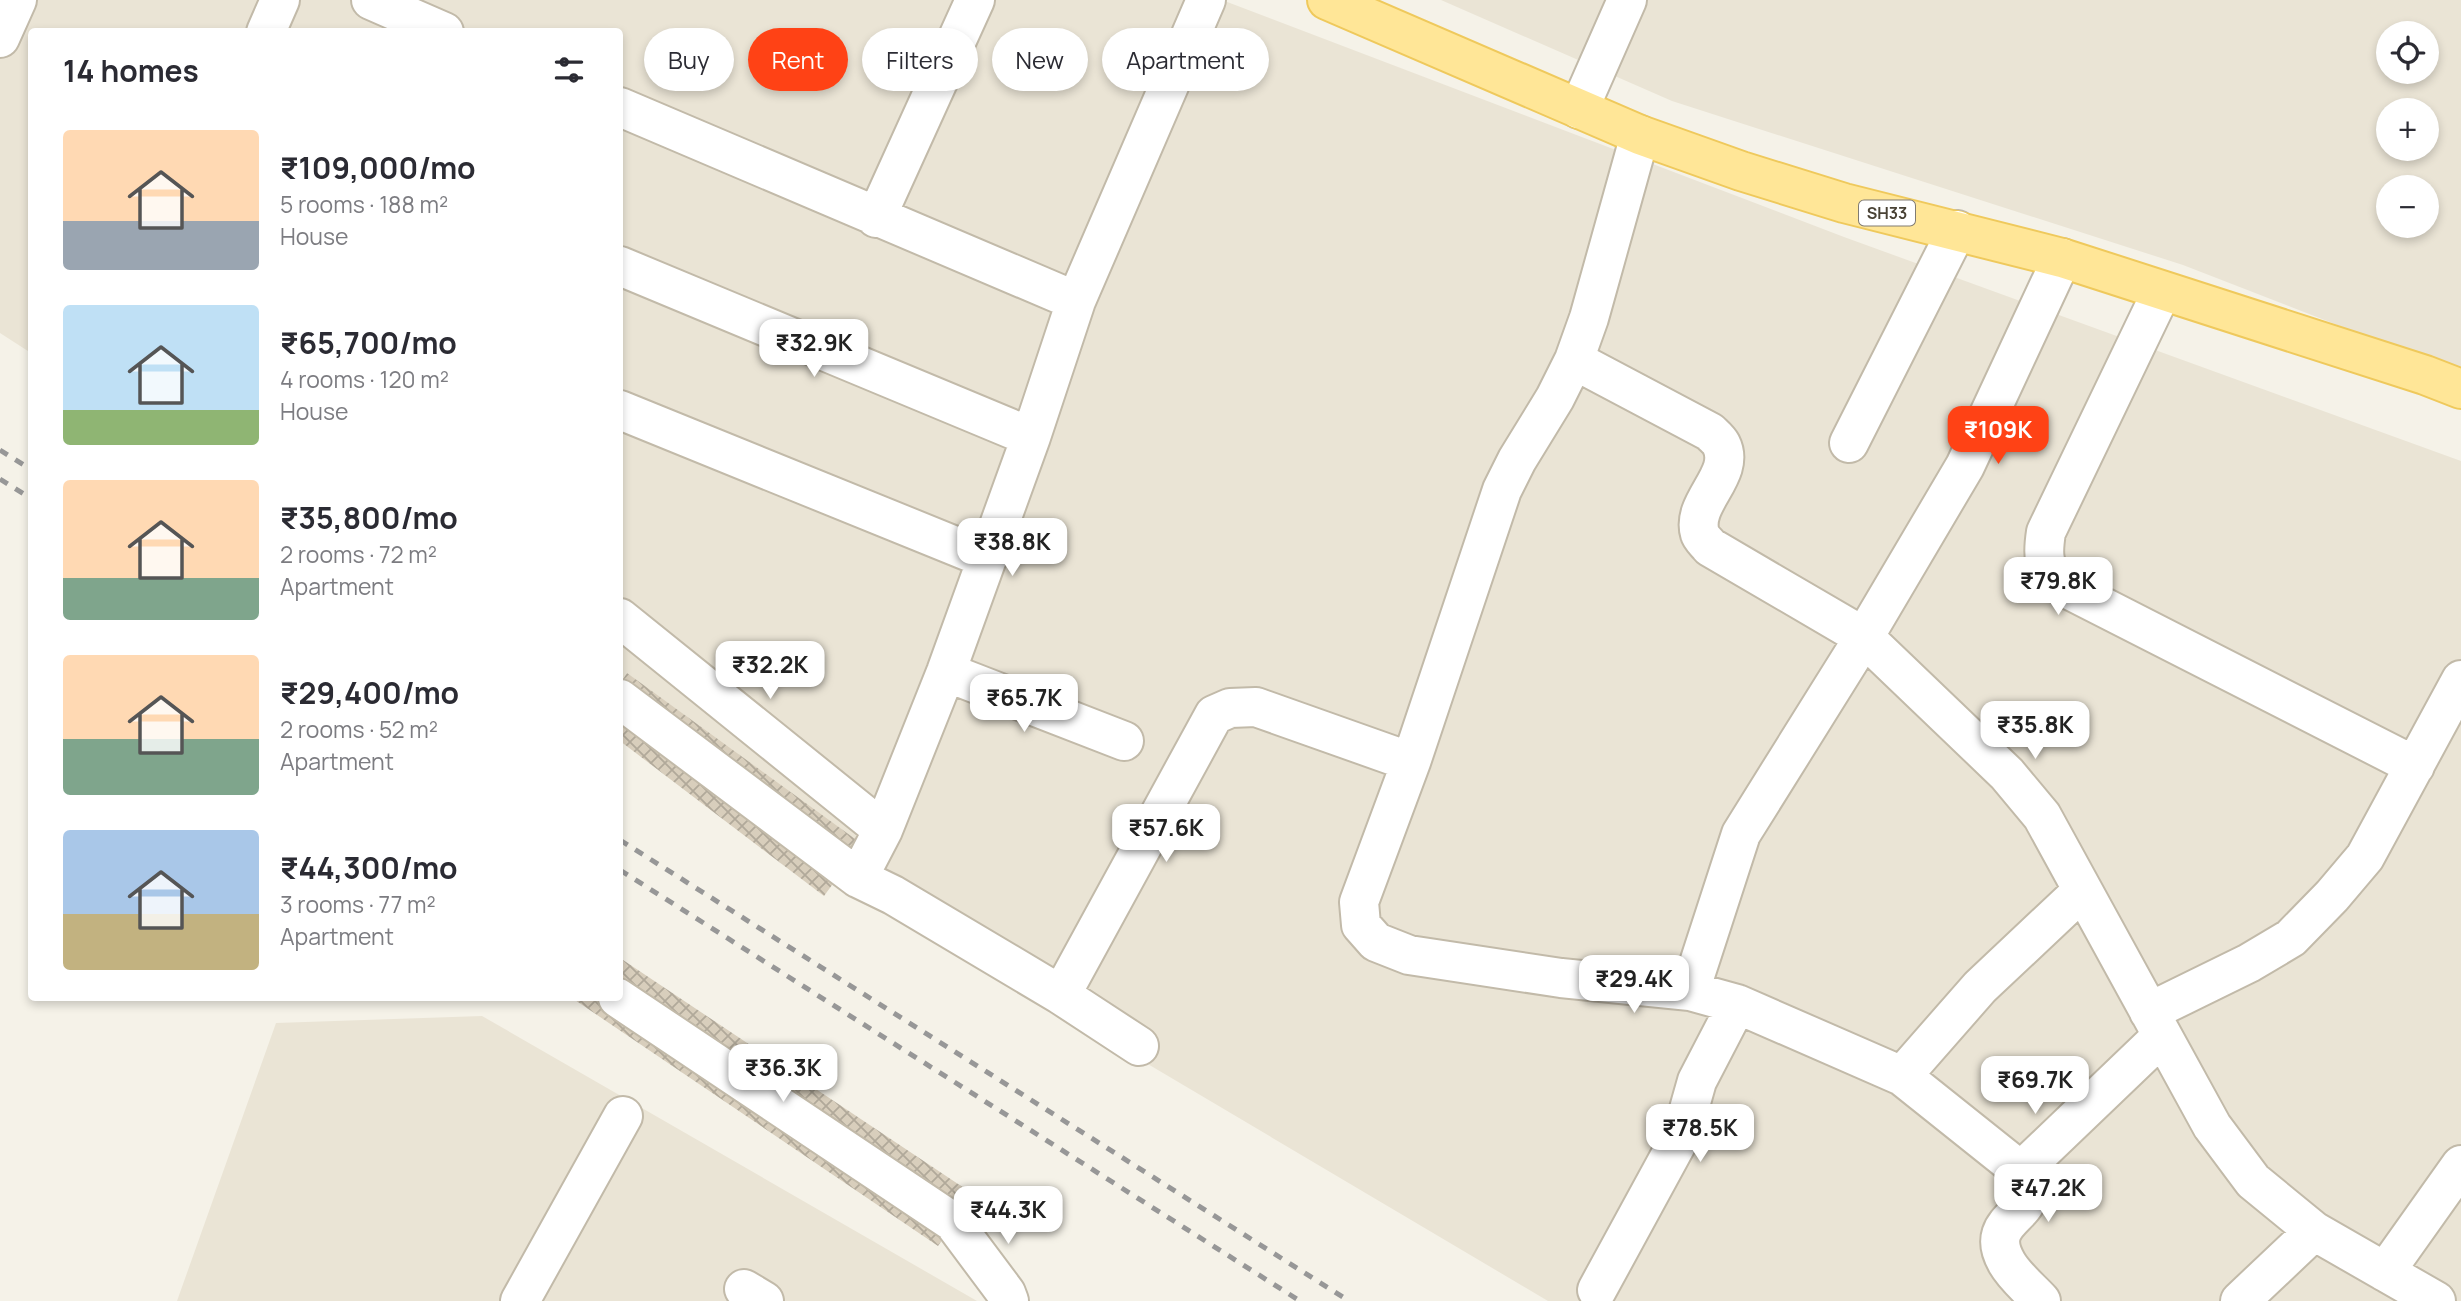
<!DOCTYPE html>
<meta charset="utf-8">
<style>
:root{--surface:#fff;--page:#f2f2f3;--text:#2b2b33;--muted:#7c7c81;--accent:#ff4215}
body{margin:0;font-family:Manrope,sans-serif;background:var(--page);color:var(--text);height:100vh;display:flex;flex-direction:column;font-size:26px;white-space:nowrap}
*{box-sizing:border-box;margin:0}
p{font-size:23px;color:var(--muted)}
.icon{flex:none;width:38px;height:38px;fill:none;stroke:currentColor;stroke-width:2;stroke-linecap:round;stroke-linejoin:round}
.map{position:relative;flex:1;overflow:hidden}
.drawer{position:absolute;left:28px;top:28px;width:595px;height:973px;display:flex;flex-direction:column;background:var(--surface);border-radius:7px;box-shadow:0 4px 10px #0003}
.drawer>*{flex:none}
.top-card{position:absolute;left:644px;top:28px;width:665px;height:63px;display:flex;gap:14px}
.buttons{position:absolute;left:2376px;top:21px;display:grid;gap:14px}
.buttons a{display:grid;place-items:center;width:63px;height:63px;border-radius:50%;background:var(--surface);box-shadow:0 4px 10px #0003;font-size:35px}
.price{position:absolute;translate:-50% -60px;padding:0 16px;border-radius:14px;background:#fff;color:#222;font-size:23px;line-height:46px;filter:drop-shadow(0 2px 4px #0008)}
.price::after{content:'';position:absolute;left:50%;top:42px;width:21px;height:16px;margin-left:-10px;background:inherit;clip-path:polygon(0 0,100% 0,50% 100%)}
.price.on{background:var(--accent);color:#fff}
ul{padding:0;list-style:none}
li{display:flex;align-items:center;gap:21px;height:175px;padding:0 35px}
li span{display:grid;place-items:center;flex:none;width:196px;height:140px;border-radius:7px;color:#555}
li>.icon{margin-inline-start:auto}
span .icon{width:84px;height:84px;fill:#fffc;stroke-width:1}
li b{font-size:30px}
h2{display:flex;justify-content:space-between;align-items:center;height:84px;padding:0 35px;font-size:30px}
.chip{padding:0 24px;border-radius:32px;background:var(--surface);box-shadow:0 4px 10px #0003;font-size:24px;line-height:63px}
.chip.on{background:var(--accent);color:#fff}
.map>svg:first-child{display:block}
</style>
<div class="map">
<svg width="2461" height="1301" viewBox="0 0 2461 1301">
<defs>
<pattern id="building-cross-hatch" width="8" height="8" patternUnits="userSpaceOnUse" patternTransform="scale(1.75)"><rect width="8" height="8" fill="#d8cebc"/><path d="M0 0l8 8M0 8l8-8" fill="none" stroke="#b1a99a"/></pattern>
</defs>
<rect width="100%" height="100%" fill="#f5f2e8"/>
<path fill="#eae4d5" fill-rule="evenodd" d="M 0,0 L 1222,0 L 1844,237 L 2461,461 L 2461,1301 L 1548,1301 L 864,896 L 620,737 L 620,32 L 32,32 L 31,353 L 0,333 Z
M 1441,0 L 2461,0 L 2461,373 L 2183,265 L 1672,101 ZM 2389,33 L 2427,33 L 2427,72 L 2389,72 ZM 2389,110 L 2427,110 L 2427,149 L 2389,149 ZM 2389,187 L 2427,187 L 2427,226 L 2389,226 Z
M 482,1016 L 977,1301 L 177,1301 L 276,1023 Z"/>
<path fill="url(#building-cross-hatch)" d="M 627,673 L 862,844 L 824,896 L 620,741 L 620,684 Z
M 620,958 L 973,1194 L 938,1246 L 572,998 L 620,998 Z"/>
<g fill="none" stroke-linecap="round" stroke-linejoin="round">
<defs>
<path id="minor" d="M 371,0 L 444,32
M 266,32 L 280,0
M 0,38 L 17,0
M 620,107 L 1076,301
M 1579,109 L 1627,0
M 1640,135 L 1589,318 L 1574,360 L 1555,398 L 1517,460 L 1502,490 L 1411,762 L 1359,902 L 1361,925 L 1376,942 L 1409,955 L 1561,978 L 1690,991 L 1737,1004 L 1902,1076 L 2021,1171 L 2162,1036
M 876,218 L 975,0
M 620,266 L 1031,437
M 2162,291 L 2046,532 C 2042,558 2043,567 2062,586 L 2415,766
M 1574,360 L 1710,432 C 1713,435 1719,440 1721,444 C 1737,475 1690,502 1700,534 C 1701,538 1707,543 1710,547 L 1864,637 L 2007,774 L 2042,816 L 2212,1126 L 2253,1181 L 2314,1231 L 2436,1301
M 620,410 L 987,559
M 1849,443 L 1957,230
M 620,618 L 883,830
M 946,672 L 1124,741
M 620,699 L 858,878
M 1690,991 L 1741,834 L 1864,637 L 1965,466 L 2062,258
M 1061,995 L 1214,715 L 1230,708 L 1256,707 L 1411,762
M 618,998 L 953,1222 L 1006,1293 L 1009,1301
M 2149,1012 L 2249,963 L 2291,938 L 2332,896 L 2365,857 L 2461,680
M 1139,1046 L 1061,995 L 893,895 L 858,878 L 883,830 L 946,672 L 1031,437 L 1076,301 L 1206,0
M 1902,1076 L 1980,987 L 2082,891
M 2021,1171 C 2052,1217 1978,1213 2007,1263 C 2015,1277 2030,1289 2041,1301
M 2385,1272 L 2461,1165
M 744,1289 L 764,1301
M 1597,1290 L 1682,1134 L 1697,1081 L 1737,1004
M 520,1301 L 623,1116
M 2240,1301 L 2314,1231"/>
<path id="major" d="M 1327,0 L 1640,135 L 1741,171 L 1844,203 L 2062,258 L 2425,375 L 2461,389"/>
</defs>
<use href="#minor" stroke="#c2baa9" stroke-width="42"/>
<use href="#major" stroke="#efc95c" stroke-width="42"/>
<use href="#minor" stroke="#fff" stroke-width="38"/>
<use href="#major" stroke="#ffe697" stroke-width="38"/>
<path stroke="#979797" stroke-width="5" stroke-dasharray="9 9" stroke-linecap="butt" d="M 0,450 L 32,470
M 0,479 L 32,499
M 620,840 L 1349,1301
M 620,870 L 1300,1301"/>
</g>
<g text-anchor="middle" stroke-width="7" stroke-linejoin="round" paint-order="stroke">
<rect fill="#fff" stroke="#807b72" stroke-width="2" x="1859" y="200.5" width="56" height="25" rx="5"/>
<g font-size="16" font-weight="bold" fill="#494235">
<text x="1887" y="219">SH33</text>
</g>
</g>
</svg>
<div class="buttons">
<a><svg class="icon" aria-label="locate" viewBox="0 0 24 24"><circle cx="12" cy="12" r="6"/><path d="M12 2v4M12 18v4M2 12h4M18 12h4"/></svg></a>
<a>+</a>
<a>−</a>
</div>
<b class="price" style="left:814px;top:379px">₹32.9K</b>
<b class="price on" style="left:1998px;top:466px">₹109K</b>
<b class="price" style="left:1012px;top:578px">₹38.8K</b>
<b class="price" style="left:2058px;top:617px">₹79.8K</b>
<b class="price" style="left:770px;top:701px">₹32.2K</b>
<b class="price" style="left:1024px;top:734px">₹65.7K</b>
<b class="price" style="left:2035px;top:761px">₹35.8K</b>
<b class="price" style="left:1166px;top:864px">₹57.6K</b>
<b class="price" style="left:1634px;top:1015px">₹29.4K</b>
<b class="price" style="left:783px;top:1104px">₹36.3K</b>
<b class="price" style="left:2035px;top:1116px">₹69.7K</b>
<b class="price" style="left:1700px;top:1164px">₹78.5K</b>
<b class="price" style="left:2048px;top:1224px">₹47.2K</b>
<b class="price" style="left:1008px;top:1246px">₹44.3K</b>
<div class="top-card">
<a class="chip">Buy</a>
<a class="chip on">Rent</a>
<a class="chip">Filters</a>
<a class="chip">New</a>
<a class="chip">Apartment</a>
</div>
<section class="drawer">
<h2>14 homes<svg class="icon" aria-label="filters" viewBox="0 0 24 24"><path d="M4 7h16M4 17h16"/><circle cx="9" cy="7" r="2"/><circle cx="15" cy="17" r="2"/></svg></h2>
<ul>
<li><span style="background:linear-gradient(#ffd9b3 65%,#9aa5b1 0)"><svg class="icon" aria-label="home" viewBox="0 0 24 24"><path d="M3 11l9-7 9 7M6 9v11h12V9"/></svg></span><div><b>₹109,000/mo</b><p>5 rooms · 188 m²</p><p>House</p></div></li>
<li><span style="background:linear-gradient(#bfe0f5 75%,#8fb573 0)"><svg class="icon" aria-label="home" viewBox="0 0 24 24"><path d="M3 11l9-7 9 7M6 9v11h12V9"/></svg></span><div><b>₹65,700/mo</b><p>4 rooms · 120 m²</p><p>House</p></div></li>
<li><span style="background:linear-gradient(#ffd9b3 70%,#7fa58c 0)"><svg class="icon" aria-label="home" viewBox="0 0 24 24"><path d="M3 11l9-7 9 7M6 9v11h12V9"/></svg></span><div><b>₹35,800/mo</b><p>2 rooms · 72 m²</p><p>Apartment</p></div></li>
<li><span style="background:linear-gradient(#ffd9b3 60%,#7fa58c 0)"><svg class="icon" aria-label="home" viewBox="0 0 24 24"><path d="M3 11l9-7 9 7M6 9v11h12V9"/></svg></span><div><b>₹29,400/mo</b><p>2 rooms · 52 m²</p><p>Apartment</p></div></li>
<li><span style="background:linear-gradient(#a9c7e8 60%,#c2b280 0)"><svg class="icon" aria-label="home" viewBox="0 0 24 24"><path d="M3 11l9-7 9 7M6 9v11h12V9"/></svg></span><div><b>₹44,300/mo</b><p>3 rooms · 77 m²</p><p>Apartment</p></div></li>
</ul>
</section>
</div>
